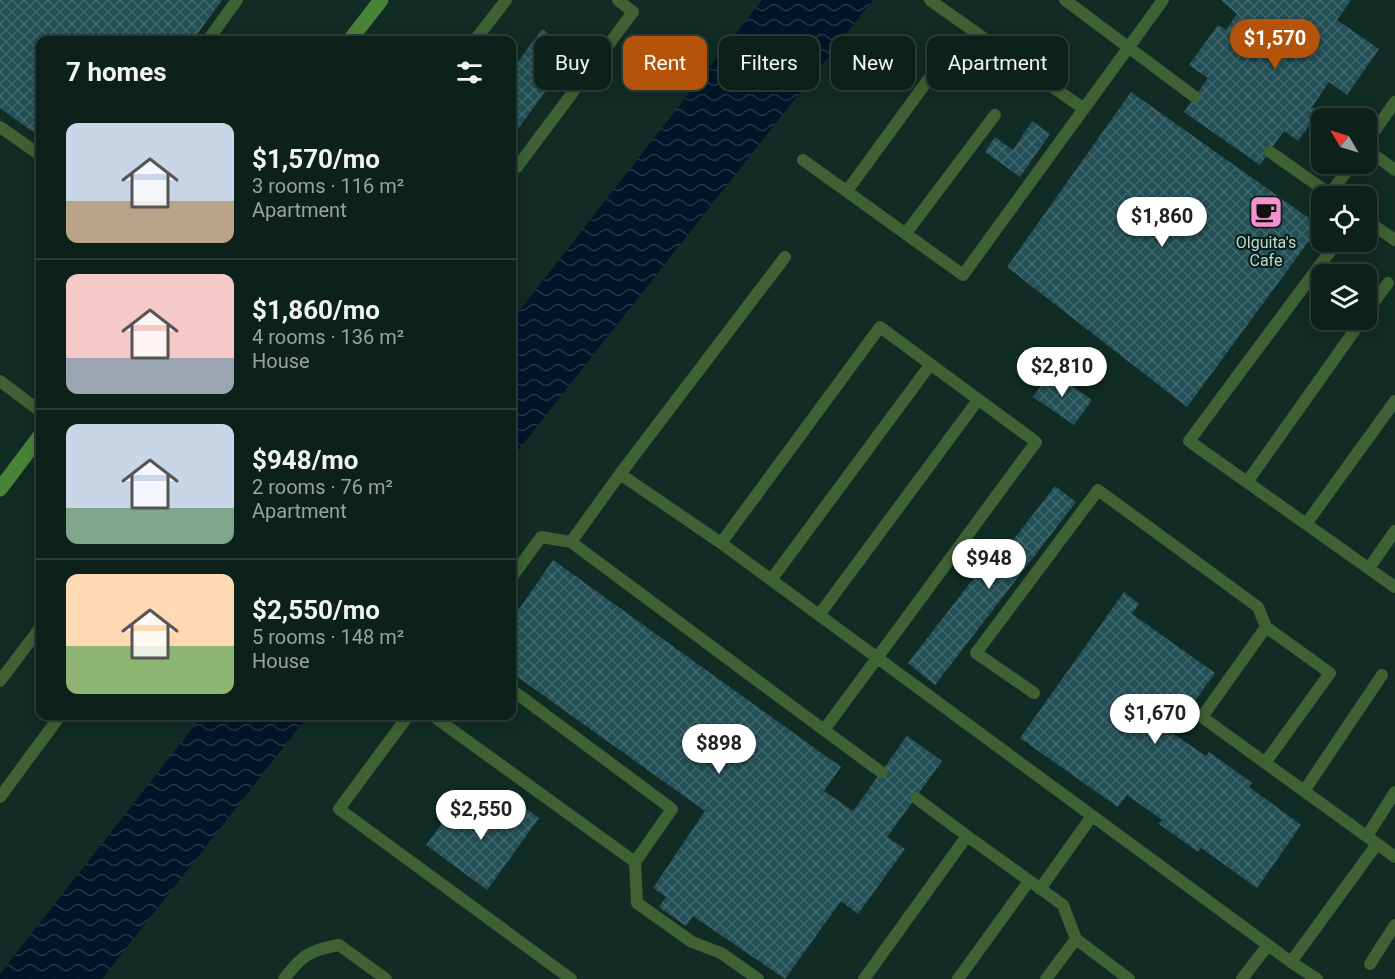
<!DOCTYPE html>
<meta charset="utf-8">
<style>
:root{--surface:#0d211b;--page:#1b2e28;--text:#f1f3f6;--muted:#9aa3a3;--line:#2d3e3a;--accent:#b45309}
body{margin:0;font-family:Roboto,sans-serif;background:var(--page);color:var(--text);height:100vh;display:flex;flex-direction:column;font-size:22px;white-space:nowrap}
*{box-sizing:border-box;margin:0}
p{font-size:20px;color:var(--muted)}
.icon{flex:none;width:33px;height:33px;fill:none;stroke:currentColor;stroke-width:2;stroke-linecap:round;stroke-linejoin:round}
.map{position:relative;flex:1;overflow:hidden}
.details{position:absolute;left:36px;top:36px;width:480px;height:684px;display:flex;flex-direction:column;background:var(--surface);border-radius:12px;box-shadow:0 3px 15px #0003,0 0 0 2px var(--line)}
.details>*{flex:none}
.top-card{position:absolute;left:534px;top:36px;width:570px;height:54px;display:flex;gap:12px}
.needle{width:39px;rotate:308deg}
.tools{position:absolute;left:1311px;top:108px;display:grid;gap:12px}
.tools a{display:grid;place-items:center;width:66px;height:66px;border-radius:12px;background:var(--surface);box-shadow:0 3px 15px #0003,0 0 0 2px var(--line);font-size:30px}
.price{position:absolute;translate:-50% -51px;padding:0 14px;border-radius:21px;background:#fff;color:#222;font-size:20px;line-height:39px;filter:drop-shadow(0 2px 3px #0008)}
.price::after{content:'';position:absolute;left:50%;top:36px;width:18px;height:14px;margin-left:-9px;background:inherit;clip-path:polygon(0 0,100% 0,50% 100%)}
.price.selected{background:var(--accent);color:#fff}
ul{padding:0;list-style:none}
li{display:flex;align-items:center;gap:18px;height:150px;padding:0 30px}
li+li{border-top:2px solid var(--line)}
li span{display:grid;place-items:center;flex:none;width:168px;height:120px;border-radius:12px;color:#555}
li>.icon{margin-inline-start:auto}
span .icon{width:72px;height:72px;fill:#fffc;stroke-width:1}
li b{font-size:26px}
h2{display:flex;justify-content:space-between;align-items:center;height:72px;padding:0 30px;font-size:26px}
.chip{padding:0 21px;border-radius:12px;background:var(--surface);box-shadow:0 3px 15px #0003,0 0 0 2px var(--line);font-size:21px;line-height:54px}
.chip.selected{background:var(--accent);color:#fff}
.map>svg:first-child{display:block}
</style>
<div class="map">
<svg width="1395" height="979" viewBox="0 0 1395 979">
<defs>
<pattern id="water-waves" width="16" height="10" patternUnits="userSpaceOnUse" patternTransform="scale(1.5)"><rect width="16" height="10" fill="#001628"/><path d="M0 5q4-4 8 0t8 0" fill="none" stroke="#243746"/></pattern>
<pattern id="building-cross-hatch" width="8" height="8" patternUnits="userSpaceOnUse" patternTransform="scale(1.5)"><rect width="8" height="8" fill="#235056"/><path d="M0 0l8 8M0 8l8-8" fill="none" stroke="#41686d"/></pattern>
</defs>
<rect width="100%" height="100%" fill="#112c24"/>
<path fill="url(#water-waves)" d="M 762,0 L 873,0 L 512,458 L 512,320 Z
M 202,716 L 308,716 L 102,979 L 0,979 L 0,974 Z"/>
<path fill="url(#building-cross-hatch)" d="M 0,0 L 222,0 L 193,40 L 40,40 L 40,137 L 0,108 Z
M 1221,0 L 1351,0 L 1337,20 L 1379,49 L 1347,95 L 1329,82 L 1312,107 L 1319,112 L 1298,141 L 1284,131 L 1260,165 L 1184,112 L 1208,78 L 1189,65 L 1218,25 L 1226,30 L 1237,14 Z
M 542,29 L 574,53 L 512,137 L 512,70 Z
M 1131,92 L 1320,226 L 1187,407 L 1007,267 Z
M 1032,121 L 1050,134 L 1020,177 L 985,152 L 995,137 L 1013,150 Z
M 1051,371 L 1092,400 L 1074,425 L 1033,397 Z
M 1055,486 L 1076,502 L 935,685 L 908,663 L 977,574 L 983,579 Z
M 553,560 L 841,767 L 824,791 L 853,811 L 907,736 L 942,761 L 887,837 L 905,849 L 858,914 L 841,901 L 785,979 L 693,916 L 686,926 L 659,907 L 666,897 L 653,888 L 705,811 L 512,673 L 512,619 Z
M 1124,592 L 1139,604 L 1132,614 L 1215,673 L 1172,733 L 1206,756 L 1209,752 L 1252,783 L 1249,787 L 1301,825 L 1257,888 L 1201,848 L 1198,852 L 1159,824 L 1162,820 L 1127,795 L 1118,807 L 1020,738 Z
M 460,799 L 500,828 L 518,803 L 539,818 L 487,890 L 426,845 Z"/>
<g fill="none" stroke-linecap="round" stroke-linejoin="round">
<path stroke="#3e6233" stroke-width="12" d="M 930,0 L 1084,109
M 1065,0 L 1195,97
M 208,40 L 237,0
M 475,40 L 506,0
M 0,127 L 40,155
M 1366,143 L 1395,102
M 1366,149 L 1395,170
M 1270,152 L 1330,194
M 803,160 L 963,275 L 1163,0
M 512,163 L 517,167 L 633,12 L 618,0
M 847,191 L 936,69
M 1333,196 L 1330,194 L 1352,164
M 1366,220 L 1395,240
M 906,233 L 995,115
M 1337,242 L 1189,441 L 1395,587
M 785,257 L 620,474 L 721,543 L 1291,962 L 1377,844
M 1366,313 L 1388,283
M 0,381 L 40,411
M 620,474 L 571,542 L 824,730 L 1036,442 L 880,327 L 721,543
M 1247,482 L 1362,320
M 1306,524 L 1395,401
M 1369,568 L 1395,531
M 512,577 L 541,537 L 571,542
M 771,580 L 930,365
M 819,615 L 978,400
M 0,681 L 40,628
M 512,690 L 672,809 L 635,862
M 1034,693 L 976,653 L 1098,490 L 1258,607 L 1266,627
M 408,716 L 339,809 L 571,979
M 433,716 L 635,862 L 637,903 L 692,942 L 721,953 L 758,979
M 824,730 L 881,772
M 1265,763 L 1330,673 L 1266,627 L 1202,717 L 1395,857
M 1304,791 L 1382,675
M 0,797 L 60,716
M 916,798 L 967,836
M 1367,836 L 1395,792
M 1040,889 L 1092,816
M 1291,962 L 1317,979
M 1370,964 L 1395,925
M 284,979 C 302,955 310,950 339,945 L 386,979
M 864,979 L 967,836 L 1063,905 L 1076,939
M 958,979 L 1029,881
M 1046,979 L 1076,939 L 1129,979
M 1242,979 L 1268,945"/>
<path stroke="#498337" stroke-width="15" d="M 350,40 L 381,0
M 0,489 L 40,436"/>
</g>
<defs>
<symbol id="cafe-square" viewBox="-11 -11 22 22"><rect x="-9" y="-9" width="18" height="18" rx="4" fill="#f690d1" stroke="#07221b"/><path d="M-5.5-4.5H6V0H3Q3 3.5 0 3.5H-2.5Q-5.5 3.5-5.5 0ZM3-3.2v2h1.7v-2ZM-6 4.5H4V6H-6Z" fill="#111"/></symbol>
</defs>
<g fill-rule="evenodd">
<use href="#cafe-square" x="1247" y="193" width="38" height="38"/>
</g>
<g text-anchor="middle" stroke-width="4.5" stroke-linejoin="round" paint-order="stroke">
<g font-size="16" fill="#c6d5d0" stroke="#07221b">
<text x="1266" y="248">Olguita's<tspan x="1266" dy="18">Cafe</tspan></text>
</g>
</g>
</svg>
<div class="tools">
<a><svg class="needle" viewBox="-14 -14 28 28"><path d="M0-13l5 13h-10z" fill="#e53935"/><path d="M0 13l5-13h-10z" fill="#9aa3a3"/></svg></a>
<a><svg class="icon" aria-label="locate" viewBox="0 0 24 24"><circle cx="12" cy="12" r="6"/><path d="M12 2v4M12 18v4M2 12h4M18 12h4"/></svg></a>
<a><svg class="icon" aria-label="layers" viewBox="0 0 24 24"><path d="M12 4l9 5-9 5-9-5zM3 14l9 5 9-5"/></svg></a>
</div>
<b class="price selected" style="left:1275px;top:70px">$1,570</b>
<b class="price" style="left:1162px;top:248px">$1,860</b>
<b class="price" style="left:1062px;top:398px">$2,810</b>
<b class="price" style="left:989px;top:590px">$948</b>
<b class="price" style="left:1155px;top:745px">$1,670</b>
<b class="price" style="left:719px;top:775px">$898</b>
<b class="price" style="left:481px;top:841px">$2,550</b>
<div class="top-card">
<a class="chip">Buy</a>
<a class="chip selected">Rent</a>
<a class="chip">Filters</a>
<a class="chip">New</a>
<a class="chip">Apartment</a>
</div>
<section class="details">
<h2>7 homes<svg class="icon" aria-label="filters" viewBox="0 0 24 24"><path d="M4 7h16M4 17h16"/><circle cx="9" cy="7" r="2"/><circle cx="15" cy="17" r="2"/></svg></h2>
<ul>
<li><span style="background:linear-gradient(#c9d6e8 65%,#b9a48a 0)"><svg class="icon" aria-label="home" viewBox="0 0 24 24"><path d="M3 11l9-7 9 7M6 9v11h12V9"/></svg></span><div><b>$1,570/mo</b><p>3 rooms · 116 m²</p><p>Apartment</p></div></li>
<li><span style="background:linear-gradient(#f6c9c9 70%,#9aa5b1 0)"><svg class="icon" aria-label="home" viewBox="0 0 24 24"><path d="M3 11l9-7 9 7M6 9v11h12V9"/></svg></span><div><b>$1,860/mo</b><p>4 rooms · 136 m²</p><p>House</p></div></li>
<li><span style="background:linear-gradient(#c9d6e8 70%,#7fa58c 0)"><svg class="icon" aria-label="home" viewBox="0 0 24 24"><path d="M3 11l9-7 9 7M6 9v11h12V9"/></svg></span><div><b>$948/mo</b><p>2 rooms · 76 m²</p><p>Apartment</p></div></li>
<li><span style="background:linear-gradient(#ffd9b3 60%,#8fb573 0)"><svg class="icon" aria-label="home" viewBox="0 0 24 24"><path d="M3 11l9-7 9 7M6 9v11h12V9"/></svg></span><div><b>$2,550/mo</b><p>5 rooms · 148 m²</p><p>House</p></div></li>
</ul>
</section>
</div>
